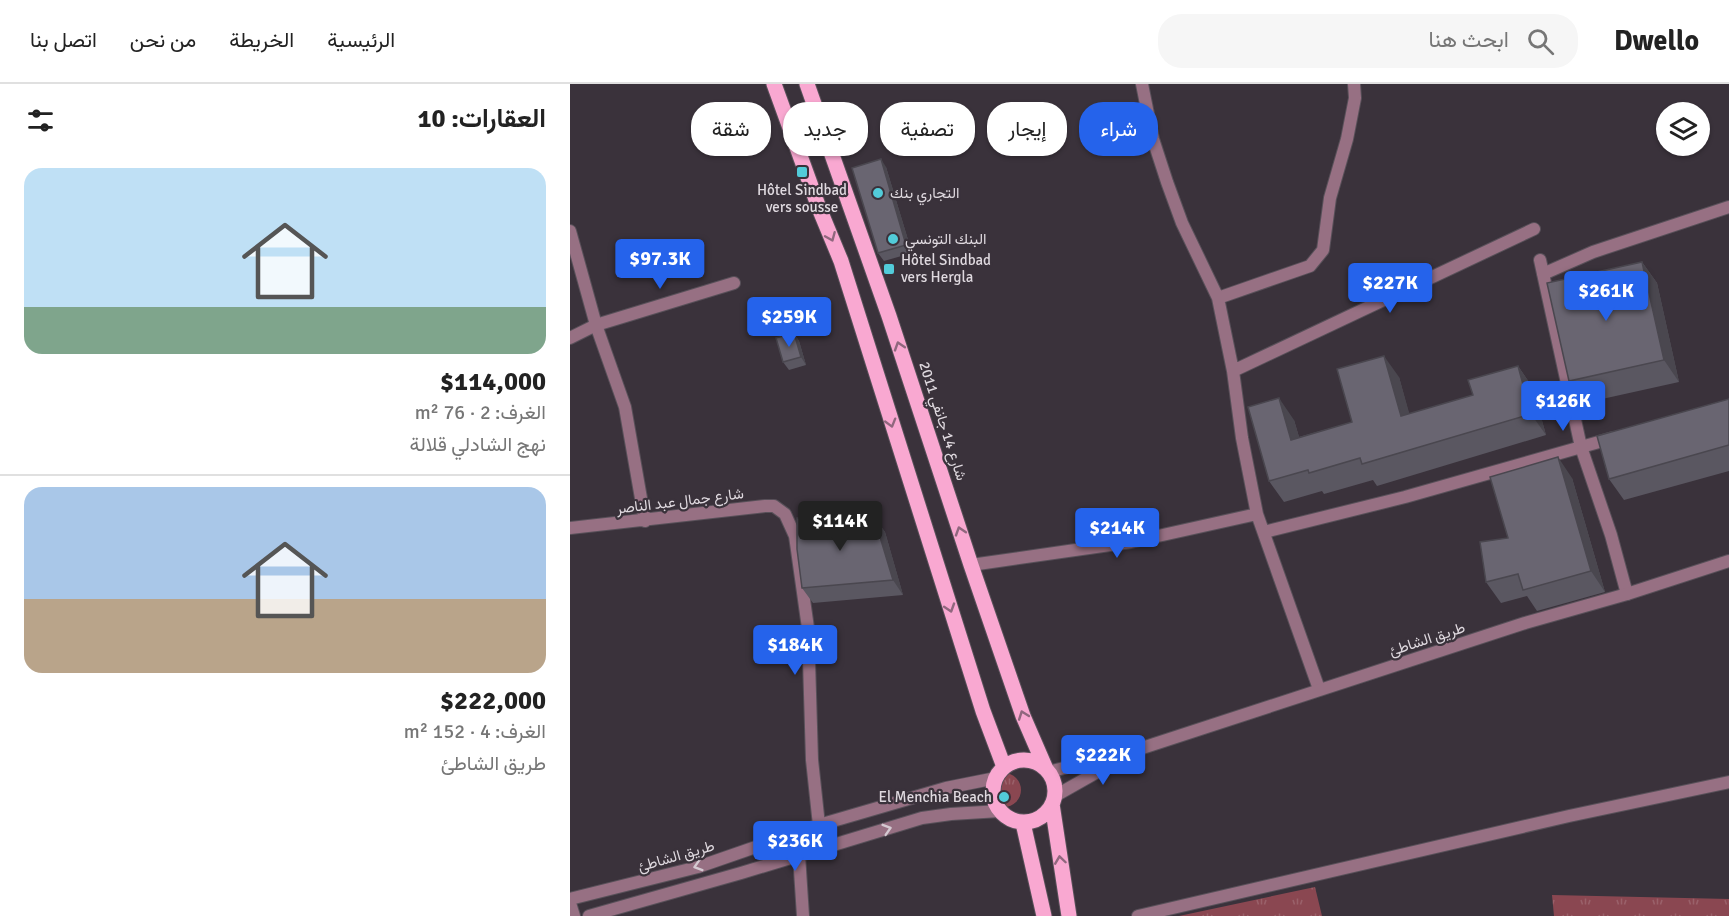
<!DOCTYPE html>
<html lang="ar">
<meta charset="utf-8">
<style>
:root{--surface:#fff;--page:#f6f6f6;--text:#222;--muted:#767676;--line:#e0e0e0;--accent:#2563eb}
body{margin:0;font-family:Signika,Vazirmatn,sans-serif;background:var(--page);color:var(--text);direction:rtl;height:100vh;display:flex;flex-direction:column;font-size:22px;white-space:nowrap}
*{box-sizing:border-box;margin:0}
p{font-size:20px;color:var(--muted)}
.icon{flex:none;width:33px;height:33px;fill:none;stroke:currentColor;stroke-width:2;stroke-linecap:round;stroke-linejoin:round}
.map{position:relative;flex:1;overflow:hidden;direction:ltr}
.side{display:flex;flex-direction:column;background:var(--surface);width:570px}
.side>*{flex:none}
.hud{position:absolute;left:18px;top:18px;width:570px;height:54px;direction:rtl;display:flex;gap:12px}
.controls{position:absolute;left:1086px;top:18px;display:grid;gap:12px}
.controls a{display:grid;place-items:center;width:54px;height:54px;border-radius:50%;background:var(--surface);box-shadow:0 2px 4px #0004;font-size:30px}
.price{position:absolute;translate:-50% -51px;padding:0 14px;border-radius:6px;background:var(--accent);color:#fff;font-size:20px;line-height:39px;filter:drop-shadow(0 2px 3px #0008)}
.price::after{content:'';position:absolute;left:50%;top:36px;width:18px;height:14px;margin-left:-9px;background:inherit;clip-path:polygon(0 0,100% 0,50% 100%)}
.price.selected{background:#222;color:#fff}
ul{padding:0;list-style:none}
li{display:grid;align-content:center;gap:12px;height:318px;padding:0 24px}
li+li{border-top:2px solid var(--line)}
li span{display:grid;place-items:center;height:186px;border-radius:18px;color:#555}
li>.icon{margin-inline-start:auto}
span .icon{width:108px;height:108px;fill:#fffc;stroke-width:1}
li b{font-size:26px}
h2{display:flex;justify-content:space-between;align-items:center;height:72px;padding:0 24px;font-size:26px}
.chip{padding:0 21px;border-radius:24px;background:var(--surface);box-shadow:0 2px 4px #0004;font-size:21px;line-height:54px}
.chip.selected{background:var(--accent);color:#fff}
header{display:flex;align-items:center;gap:36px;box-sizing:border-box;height:84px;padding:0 30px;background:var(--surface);border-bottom:2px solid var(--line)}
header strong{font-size:28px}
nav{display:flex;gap:33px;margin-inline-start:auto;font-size:21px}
.search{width:420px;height:54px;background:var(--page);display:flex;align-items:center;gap:15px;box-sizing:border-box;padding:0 21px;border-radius:24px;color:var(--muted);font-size:22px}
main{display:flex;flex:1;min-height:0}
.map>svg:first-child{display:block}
</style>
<header>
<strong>Dwello</strong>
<div class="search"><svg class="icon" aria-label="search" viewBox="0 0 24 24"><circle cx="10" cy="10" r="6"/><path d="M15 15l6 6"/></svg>ابحث هنا</div>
<nav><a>الرئيسية</a><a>الخريطة</a><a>من نحن</a><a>اتصل بنا</a></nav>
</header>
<main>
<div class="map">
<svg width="1159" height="832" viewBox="0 0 1159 832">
<defs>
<pattern id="grass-tufts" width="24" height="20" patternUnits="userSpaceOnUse" patternTransform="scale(1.5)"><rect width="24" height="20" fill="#8a4751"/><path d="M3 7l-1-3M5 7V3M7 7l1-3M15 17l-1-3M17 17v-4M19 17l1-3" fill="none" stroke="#9a616a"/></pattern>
</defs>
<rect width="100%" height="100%" fill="#3a323b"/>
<path fill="url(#grass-tufts)" d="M417 706a17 17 0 1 1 34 0a17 17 0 1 1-34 0Z
M 745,803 L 752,832 L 609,832 Z
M 982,811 L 1159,815 L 1159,832 L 984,832 Z"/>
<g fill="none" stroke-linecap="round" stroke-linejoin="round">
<defs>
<path id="minor" d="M 572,0 L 583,55 L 597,98 L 612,139 L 648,214 L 663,287 L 672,354 L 687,430 L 749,605
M 0,147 L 26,241 L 55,323 L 75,437
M 970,176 L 1011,363 L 1041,451 L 1057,510
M 973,190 L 1023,168 L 1159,123
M 648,214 L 740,182 L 753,166 L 760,114 L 777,55 L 785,14 L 784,0
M 0,254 L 26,241 L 164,199
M 663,287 L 964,145
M 0,444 L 195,422 L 204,422 L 215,430 L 225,452 L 238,544 L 242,676 L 249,741
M 694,448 L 835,413 L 1043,354
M 401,481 L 561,458 L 687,430
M 0,819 L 4,832
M 568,832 L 999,732 L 1159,698"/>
<path id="tertiary" d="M 478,688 L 566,666 L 955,539 L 1057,510 L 1159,477
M 485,712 L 552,674
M 229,771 L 233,832
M 0,815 L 128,783 L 249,741 L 376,704 L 426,694
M 19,832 L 171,789 L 352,734 L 381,730 L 430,727"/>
<path id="primary" d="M 204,0 L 249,124 L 271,177 L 413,627 L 434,683
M 237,0 L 319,232 L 401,481 L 453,632 L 476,685
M423 707a31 31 0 1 1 62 0a31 31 0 1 1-62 0Z
M 482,720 L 499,832
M 453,739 L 474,832"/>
</defs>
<use href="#minor" stroke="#585059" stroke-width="14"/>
<use href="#tertiary" stroke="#585059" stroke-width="14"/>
<use href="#primary" stroke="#585059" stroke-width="17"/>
<use href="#minor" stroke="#977083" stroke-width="12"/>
<use href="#tertiary" stroke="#977083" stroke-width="12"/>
<use href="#primary" stroke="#f9a8d1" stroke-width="15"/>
</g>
<path fill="#5a5761" d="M 316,83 L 342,169 L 314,177 L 308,169 Z
M 1072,178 L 1087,199 L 1109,298 L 1014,319 L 999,297 Z
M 224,249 L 229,257 L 236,281 L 219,286 L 213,278 Z
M 948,282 L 963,304 L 976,351 L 807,402 L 803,396 L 754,410 L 752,407 L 714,418 L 699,397 L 724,336 L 729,353 L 782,338 L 829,293 L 839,330 L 903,311 Z
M 1159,315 L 1159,387 L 1054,416 L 1039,395 Z
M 1002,394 L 1035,508 L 967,527 L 957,512 L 931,519 L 916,498 L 938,454 Z
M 304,433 L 315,448 L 333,511 L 243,519 L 232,504 Z"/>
<path fill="#4a474f" d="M 311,75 L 316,83 L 342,169 L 336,161 Z
M 1072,178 L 1087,199 L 1109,298 L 1094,276 Z
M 224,249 L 229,257 L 236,281 L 231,273 Z
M 814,272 L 829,293 L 846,353 L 831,332 Z
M 948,282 L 963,304 L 976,351 L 961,330 Z
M 709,314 L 724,336 L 736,377 L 721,356 Z
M 988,373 L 1002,394 L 1035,508 L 1021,487 Z
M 304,433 L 315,448 L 333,511 L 323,496 Z"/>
<path fill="#696571" stroke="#4a474f" stroke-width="1.5" d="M 311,75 L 336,161 L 308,169 L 282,84 Z
M 1072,178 L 1094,276 L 999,297 L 977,199 Z
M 224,249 L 231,273 L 213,278 L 206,254 Z
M 814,272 L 831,332 L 903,311 L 898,296 L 948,282 L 961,330 L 792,380 L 790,374 L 739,389 L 738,386 L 699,397 L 678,323 L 709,314 L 721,356 L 782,338 L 767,285 Z
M 1159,315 L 1159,361 L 1039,395 L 1027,352 Z
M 988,373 L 1021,487 L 953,506 L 948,490 L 916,498 L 910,458 L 938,454 L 920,393 Z
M 304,433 L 323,496 L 232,504 L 227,465 L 227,434 Z"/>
<defs><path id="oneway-chevron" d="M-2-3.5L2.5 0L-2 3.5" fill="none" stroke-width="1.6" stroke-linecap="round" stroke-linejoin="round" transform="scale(1.5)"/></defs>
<g stroke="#90677e">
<use href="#oneway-chevron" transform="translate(261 153) rotate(67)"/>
<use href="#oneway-chevron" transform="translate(329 262) rotate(-108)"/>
<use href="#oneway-chevron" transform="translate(321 339) rotate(74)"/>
<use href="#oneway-chevron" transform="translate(390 447) rotate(-108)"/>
<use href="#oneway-chevron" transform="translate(380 524) rotate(72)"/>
<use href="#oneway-chevron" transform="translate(453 631) rotate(-110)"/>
<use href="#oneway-chevron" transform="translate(490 776) rotate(-98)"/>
</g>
<g stroke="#d4c9d1">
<use href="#oneway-chevron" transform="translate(317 745) rotate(-17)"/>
<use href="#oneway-chevron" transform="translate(128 782) rotate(163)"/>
</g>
<g fill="#52cbd9" stroke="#3a323b" stroke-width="2">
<rect x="226" y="82" width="12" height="12" rx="3"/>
<circle cx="308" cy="109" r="6"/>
<circle cx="323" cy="155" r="6"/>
<rect x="313" y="179" width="12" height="12" rx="3"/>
<circle cx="434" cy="713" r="6"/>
</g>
<g text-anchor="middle" stroke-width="4.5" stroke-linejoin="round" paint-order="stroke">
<g font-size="15" fill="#dfd9df" stroke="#3a323b" text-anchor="start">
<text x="232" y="111" text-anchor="middle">Hôtel Sindbad<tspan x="232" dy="17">vers sousse</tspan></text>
<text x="320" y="114">التجاري بنك</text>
<text x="335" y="160">البنك التونسي</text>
<text x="331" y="181">Hôtel Sindbad<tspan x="331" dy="17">vers Hergla</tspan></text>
<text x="422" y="718" text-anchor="end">El Menchia Beach</text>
</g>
<g font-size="15" fill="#dfd9df" stroke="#3a323b">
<text transform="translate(373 337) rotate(72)" y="5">شارع 14 جانفي 2011</text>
<text transform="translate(110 417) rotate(-7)" y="5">شارع جمال عبد الناصر</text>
<text transform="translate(857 555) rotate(-18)" y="5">طريق الشاطئ</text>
<text transform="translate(106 772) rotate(-16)" y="5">طريق الشاطئ</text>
</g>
</g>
</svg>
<div class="controls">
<a><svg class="icon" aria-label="layers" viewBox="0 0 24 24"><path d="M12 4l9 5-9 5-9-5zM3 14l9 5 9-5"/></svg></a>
</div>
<b class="price" style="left:90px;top:206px">$97.3K</b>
<b class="price" style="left:820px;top:230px">$227K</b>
<b class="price" style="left:1036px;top:238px">$261K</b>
<b class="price" style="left:219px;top:264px">$259K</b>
<b class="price" style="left:993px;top:348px">$126K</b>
<b class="price selected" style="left:270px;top:468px">$114K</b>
<b class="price" style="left:547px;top:475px">$214K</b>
<b class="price" style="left:225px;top:592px">$184K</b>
<b class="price" style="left:533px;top:702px">$222K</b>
<b class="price" style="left:225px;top:788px">$236K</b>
<div class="hud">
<a class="chip selected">شراء</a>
<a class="chip">إيجار</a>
<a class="chip">تصفية</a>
<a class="chip">جديد</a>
<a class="chip">شقة</a>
</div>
</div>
<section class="side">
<h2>العقارات: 10<svg class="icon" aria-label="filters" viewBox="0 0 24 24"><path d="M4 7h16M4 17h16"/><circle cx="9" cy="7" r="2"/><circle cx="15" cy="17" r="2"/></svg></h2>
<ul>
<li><span style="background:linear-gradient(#bfe0f5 75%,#7fa58c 0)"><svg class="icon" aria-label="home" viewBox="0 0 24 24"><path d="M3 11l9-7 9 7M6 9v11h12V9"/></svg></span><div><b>$114,000</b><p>الغرف: 2 · 76 m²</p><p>نهج الشادلي قلالة</p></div></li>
<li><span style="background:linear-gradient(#a9c7e8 60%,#b9a48a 0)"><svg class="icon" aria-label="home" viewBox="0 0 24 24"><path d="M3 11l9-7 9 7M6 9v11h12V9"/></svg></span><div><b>$222,000</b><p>الغرف: 4 · 152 m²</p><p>طريق الشاطئ</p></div></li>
</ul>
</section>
</main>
